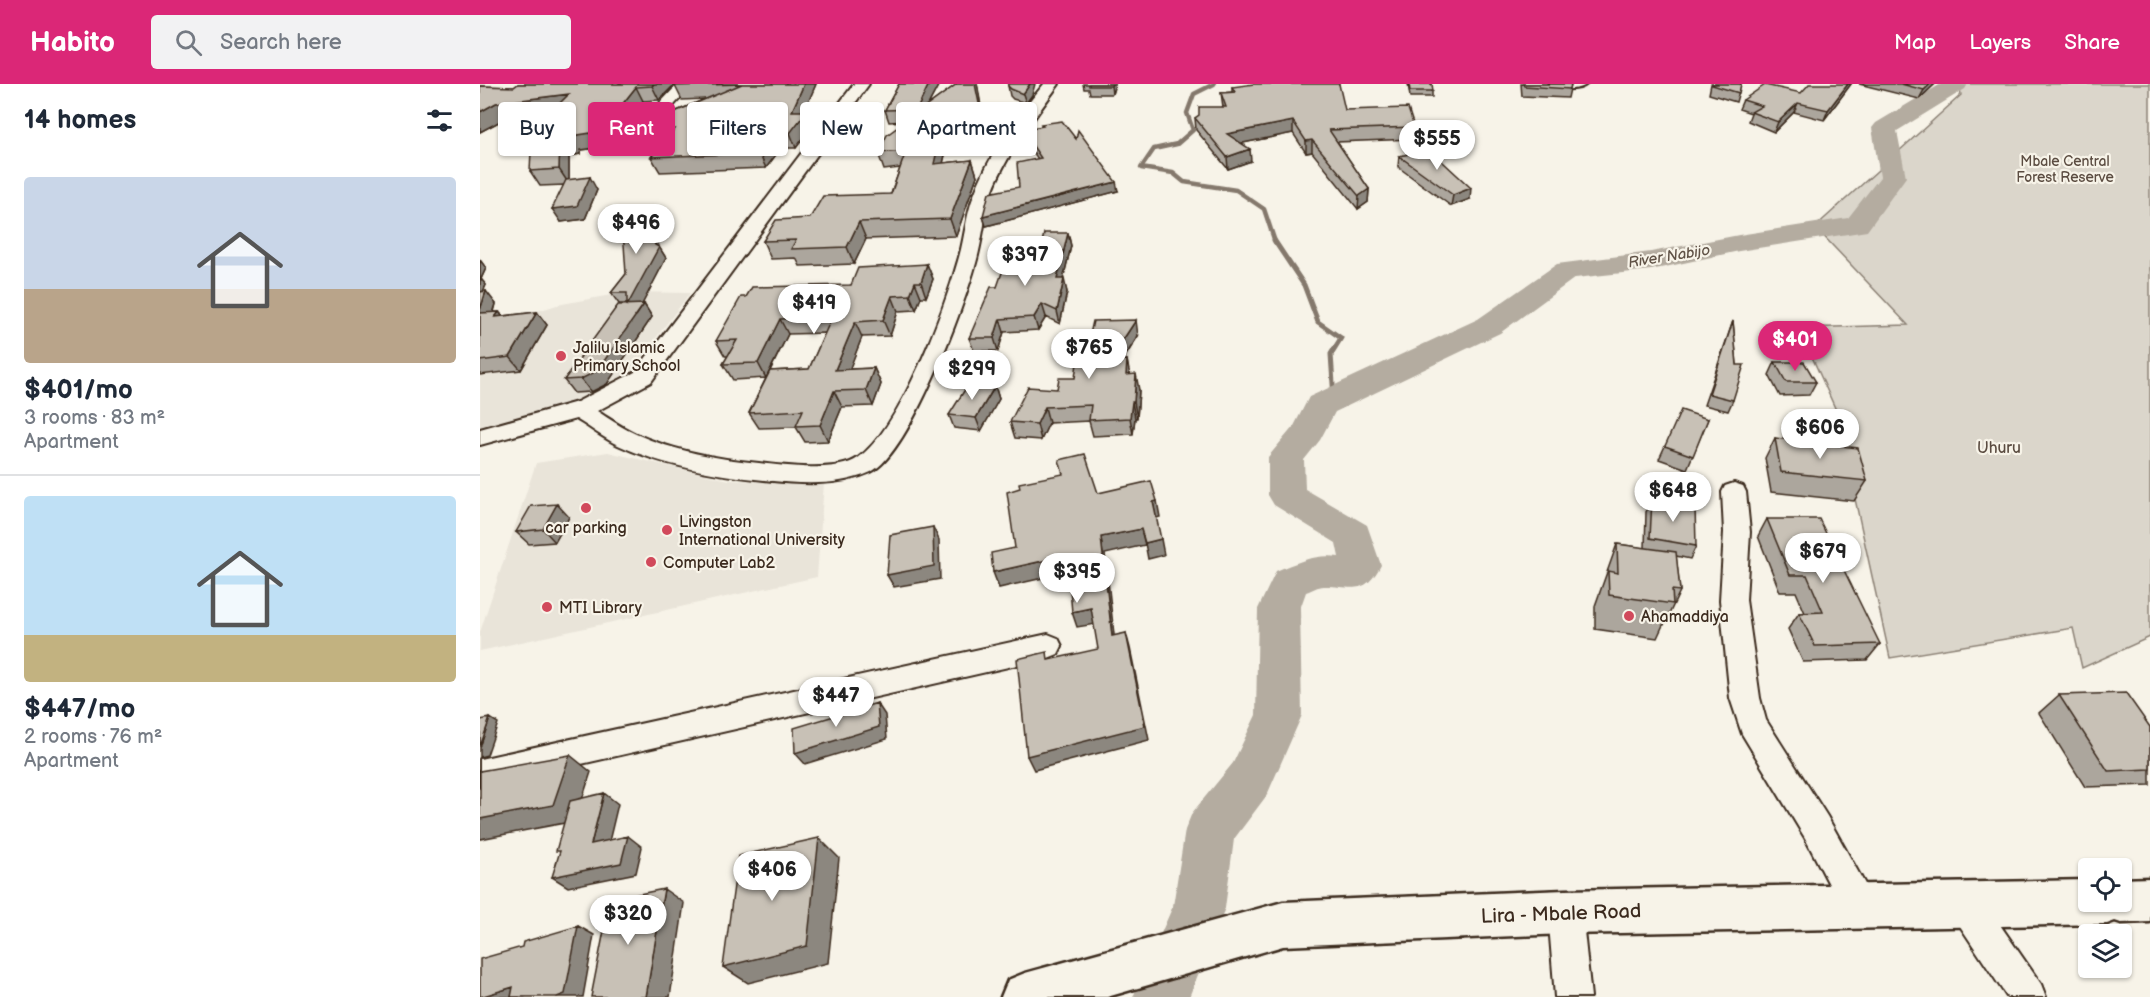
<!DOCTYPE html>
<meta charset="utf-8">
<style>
:root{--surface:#fff;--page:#f2f2f3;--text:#1f2937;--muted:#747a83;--line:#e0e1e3;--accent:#db2777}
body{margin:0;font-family:"Balsamiq Sans",sans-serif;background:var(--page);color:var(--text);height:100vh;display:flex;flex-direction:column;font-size:22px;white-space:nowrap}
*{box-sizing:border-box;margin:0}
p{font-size:20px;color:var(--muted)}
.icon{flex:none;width:33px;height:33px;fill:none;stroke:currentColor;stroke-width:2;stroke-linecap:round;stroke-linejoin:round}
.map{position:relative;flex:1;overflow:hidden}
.drawer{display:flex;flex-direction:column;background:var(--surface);width:480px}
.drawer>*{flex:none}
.hud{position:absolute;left:18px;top:18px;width:570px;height:54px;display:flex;gap:12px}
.controls{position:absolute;left:1598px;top:774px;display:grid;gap:12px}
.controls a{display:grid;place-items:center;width:54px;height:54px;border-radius:6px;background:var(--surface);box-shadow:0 2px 4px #0004;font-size:30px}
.price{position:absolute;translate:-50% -51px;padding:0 14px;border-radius:21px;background:#fff;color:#222;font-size:20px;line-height:39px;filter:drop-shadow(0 2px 3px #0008)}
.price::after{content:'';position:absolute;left:50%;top:36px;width:18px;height:14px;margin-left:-9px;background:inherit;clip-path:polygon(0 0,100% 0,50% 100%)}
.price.active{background:var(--accent);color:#fff}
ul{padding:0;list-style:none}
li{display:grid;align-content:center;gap:12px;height:318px;padding:0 24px}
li+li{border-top:2px solid var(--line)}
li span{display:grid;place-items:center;height:186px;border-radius:6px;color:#555}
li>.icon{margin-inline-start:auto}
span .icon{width:108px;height:108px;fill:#fffc;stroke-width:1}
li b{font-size:26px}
h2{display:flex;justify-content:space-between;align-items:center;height:72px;padding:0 24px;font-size:26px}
.tag{padding:0 21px;border-radius:6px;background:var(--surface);box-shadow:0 2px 4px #0004;font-size:21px;line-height:54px}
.tag.active{background:var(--accent);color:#fff}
header{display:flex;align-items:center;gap:36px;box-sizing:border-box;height:84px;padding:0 30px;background:var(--accent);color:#fff}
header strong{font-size:28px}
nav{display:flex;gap:33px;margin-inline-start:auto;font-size:21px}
.search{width:420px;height:54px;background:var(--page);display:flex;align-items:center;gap:15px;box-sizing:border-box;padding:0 21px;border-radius:6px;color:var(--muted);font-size:22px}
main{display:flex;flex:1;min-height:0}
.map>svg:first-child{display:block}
</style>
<header>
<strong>Habito</strong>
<div class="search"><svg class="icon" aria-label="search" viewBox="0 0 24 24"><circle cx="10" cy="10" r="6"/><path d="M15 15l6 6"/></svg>Search here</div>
<nav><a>Map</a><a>Layers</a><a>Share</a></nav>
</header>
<main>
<section class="drawer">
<h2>14 homes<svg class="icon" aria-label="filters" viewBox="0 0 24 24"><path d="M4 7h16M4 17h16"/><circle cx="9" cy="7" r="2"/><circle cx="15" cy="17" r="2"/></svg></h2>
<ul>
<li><span style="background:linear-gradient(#c9d6e8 60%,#b9a48a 0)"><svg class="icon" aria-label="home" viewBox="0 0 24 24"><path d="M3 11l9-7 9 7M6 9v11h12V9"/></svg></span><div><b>$401/mo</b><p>3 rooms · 83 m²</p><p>Apartment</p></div></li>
<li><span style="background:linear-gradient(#bfe0f5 75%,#c2b280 0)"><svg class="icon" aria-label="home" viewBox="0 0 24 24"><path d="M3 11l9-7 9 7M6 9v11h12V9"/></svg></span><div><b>$447/mo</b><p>2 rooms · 76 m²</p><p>Apartment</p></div></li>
</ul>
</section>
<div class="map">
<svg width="1670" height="913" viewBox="0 0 1670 913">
<rect width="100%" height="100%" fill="#f7f3e8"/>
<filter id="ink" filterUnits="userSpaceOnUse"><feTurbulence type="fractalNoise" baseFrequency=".0167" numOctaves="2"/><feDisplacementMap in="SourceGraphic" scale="12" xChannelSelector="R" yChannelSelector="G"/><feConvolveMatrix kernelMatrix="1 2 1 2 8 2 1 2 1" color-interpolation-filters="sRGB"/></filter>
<g filter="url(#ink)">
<path fill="#e9e4d9" d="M 147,208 L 210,209 L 142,299 L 100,319 L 0,345 L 0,245 L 77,221 Z
M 128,368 L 249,396 L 344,399 L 337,493 L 0,567 L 0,548 L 56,379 Z"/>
<path fill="#dbd6cb" stroke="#8b8074" stroke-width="1.5" d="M 1479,0 L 1670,0 L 1670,553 L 1602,584 L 1593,544 L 1410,574 L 1355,324 L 1319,244 L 1428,241 L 1335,143 L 1481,11 Z"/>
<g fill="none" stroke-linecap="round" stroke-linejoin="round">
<path stroke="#84786c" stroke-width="4.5" d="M 734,0 L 714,10 L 707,29 L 713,46 L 697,60 L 674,65 L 661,84 L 693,89 L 704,98 L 756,106 L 784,125 L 795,158"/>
<path stroke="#84786c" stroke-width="5" d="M 794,156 L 824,201 L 838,238 L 861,254 L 851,270 L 854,315"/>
<path fill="#b4aca0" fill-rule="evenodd" d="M 1461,0 L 1488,0 L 1485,5 L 1417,47 L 1426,93 L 1387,147 L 1259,167 L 1171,186 L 1095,194 L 1020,249 L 855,328 L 840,356 L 824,376 L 825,405 L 887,441 L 901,481 C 884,513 873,502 844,502 C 838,502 832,506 826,508 L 820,525 L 822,631 L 787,711 L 754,755 L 745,824 L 709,913 L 653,913 L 693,822 L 705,746 L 712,729 L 753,679 L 776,631 L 778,525 L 796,487 C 819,478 834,470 859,473 L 856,459 L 794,421 L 788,411 L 788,373 L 814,342 L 829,313 L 998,235 L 1077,180 L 1171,168 L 1259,151 L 1368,134 L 1400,93 L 1392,44 L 1396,39 Z"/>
<defs>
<path id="minor" d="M 198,0 L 213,0 L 161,58 L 149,58 L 147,55 L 149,52 Z
M 374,0 L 389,0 L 171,298 L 117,327 C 130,335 142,344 156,350 C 194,367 238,375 279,379 C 305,382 357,389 378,374 C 421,344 465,224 479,173 C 485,152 486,131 494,111 C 509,70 536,34 564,0 L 579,0 C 554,35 528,67 512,108 C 504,131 503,155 496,179 C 484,222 430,369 391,388 C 358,403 319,400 284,396 C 235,391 183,382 138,361 C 123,354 110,343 96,335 L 0,361 L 0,345 L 97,318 L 155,288 Z
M 1068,0 L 1107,0 C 1100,7 1075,7 1068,0 Z
M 1254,399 L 1263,402 L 1266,408 L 1270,448 L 1266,516 L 1280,614 L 1286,636 L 1347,732 L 1391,811 L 1396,823 L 1391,835 L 1379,840 L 1367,835 L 1325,754 L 1262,650 L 1250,614 L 1240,516 L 1244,448 L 1242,408 L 1245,402 Z
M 568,550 L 578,554 L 582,562 L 578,570 L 568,574 L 0,703 L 0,675 Z
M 1486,804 L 1498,809 L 1561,900 L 1566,913 L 1527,913 L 1474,833 L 1469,821 L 1474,809 Z
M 1085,811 L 1097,816 L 1102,828 L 1111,913 L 1075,913 L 1068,828 L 1073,816 Z"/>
<path id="primary" d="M 1670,794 L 1670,838 L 1641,839 L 1635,837 L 1627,840 L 1085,850 L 803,862 L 627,913 L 521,913 L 528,896 L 545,889 L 803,818 L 1085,806 L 1608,796 L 1608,818 L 1641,818 L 1641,795 Z"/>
</defs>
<use href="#minor" stroke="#3b2a1e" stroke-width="4"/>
<use href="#primary" stroke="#3b2a1e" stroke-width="5"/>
<use href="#minor" fill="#f7f3e8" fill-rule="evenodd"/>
<use href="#primary" fill="#f7f3e8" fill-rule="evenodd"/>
</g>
<path fill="#aca69d" stroke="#3b2a1e" stroke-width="1.5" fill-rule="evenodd" d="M 38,0 L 195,0 L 179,16 L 163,17 L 141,46 L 136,47 L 126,63 L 101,66 L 100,70 L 89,72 L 89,96 L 117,106 L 105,135 L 81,138 L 84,101 L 60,102 L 50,87 L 64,64 L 76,27 L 26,34 L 0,48 L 0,2 L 34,3 Z
M 196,0 L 336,0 L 324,27 L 333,41 L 316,64 L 301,64 L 286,84 L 180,88 L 171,73 L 182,60 L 159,60 L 151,46 L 225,15 L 202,16 L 195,2 Z
M 419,0 L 459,0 L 448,21 L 477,0 L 497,0 L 504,41 L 462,62 L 465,71 L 463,79 L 492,76 L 497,92 L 476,152 L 386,155 L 374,180 L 320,182 L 316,174 L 291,175 L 283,157 L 330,134 L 411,110 L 420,84 L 404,86 L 398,69 L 426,37 L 409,38 L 405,26 Z
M 603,0 L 635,0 L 632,10 L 610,10 L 609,5 L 604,5 Z
M 928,0 L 952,0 L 952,13 L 930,13 Z
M 1041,0 L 1091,0 L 1088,14 L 1042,12 Z
M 1231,0 L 1261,0 L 1256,18 L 1229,10 Z
M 1371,0 L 1344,36 L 1314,28 L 1294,48 L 1268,37 L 1271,29 L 1259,25 L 1263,16 L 1321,9 Z
M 1379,0 L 1455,0 L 1439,15 Z
M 528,2 L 552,11 L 546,19 L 533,15 L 530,12 Z
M 752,3 L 865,26 L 934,43 L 933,55 L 857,58 L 889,105 L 888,118 L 878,125 L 832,68 L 826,69 L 813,49 L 762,59 L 771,77 L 748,85 L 716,46 L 715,34 L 743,23 L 741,9 L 752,8 Z
M 561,40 L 638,107 L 506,142 L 503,132 L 539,103 L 558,75 L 544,55 L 542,46 L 562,42 Z
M 919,72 L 990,115 L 971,122 L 918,83 Z
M 174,145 L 179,163 L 186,174 L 162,220 L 164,220 L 172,233 L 127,300 L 111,308 L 94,309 L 84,296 L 147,221 L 147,220 L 139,220 L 131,209 L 146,190 Z
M 588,149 L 591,162 L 583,195 L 587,208 L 580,240 L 566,233 L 558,246 L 524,248 L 518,267 L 494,267 L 489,254 L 517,203 L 546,180 L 562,159 Z
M 0,176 L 6,184 L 1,195 L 6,201 L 3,208 L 16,220 L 14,228 L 19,228 L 23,232 L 57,228 L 67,241 L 41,286 L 0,291 Z
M 447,180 L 453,195 L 446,213 L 441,213 L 436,226 L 418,227 L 410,252 L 382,253 L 369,285 L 394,284 L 401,300 L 393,322 L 362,323 L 348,357 L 325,358 L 316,343 L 279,344 L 269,329 L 286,294 L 253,296 L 243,280 L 248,272 L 245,272 L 236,257 L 371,201 ZM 345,249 L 329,285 L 290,287 L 308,250 Z
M 1253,237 L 1257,281 L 1253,316 L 1248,327 L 1224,321 Z
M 658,252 L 643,276 L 647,276 L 649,290 L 659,306 L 657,334 L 655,334 L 653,350 L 613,352 L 609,337 L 569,339 L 561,356 L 535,354 L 530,338 L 577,305 L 595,294 L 601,279 Z
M 1295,278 L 1336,298 L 1329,311 L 1300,312 L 1289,291 Z
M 515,302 L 519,315 L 501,347 L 474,344 L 469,331 Z
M 1228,335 L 1207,385 L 1179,375 L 1185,362 Z
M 1295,354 L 1387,397 L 1374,417 L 1291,408 L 1285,374 Z
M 1172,415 L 1216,462 L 1210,475 L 1196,472 L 1200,507 L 1184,541 L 1183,541 L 1177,554 L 1115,545 L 1115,522 L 1137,460 L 1165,464 L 1166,428 Z
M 89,433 L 75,458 L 49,460 L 36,448 Z
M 1287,435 L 1400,560 L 1387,576 L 1323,578 L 1308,545 L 1319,529 L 1325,529 L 1316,508 L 1300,508 L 1278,452 Z
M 1579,611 L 1670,643 L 1670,701 L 1605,703 L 1559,629 Z"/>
<path fill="#8c877f" stroke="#3b2a1e" stroke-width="1.5" d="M 174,0 L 195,0 L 179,16 L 172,2 Z
M 324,0 L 336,0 L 321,35 L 327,27 L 333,41 L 316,64 L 310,49 L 312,27 Z
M 449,0 L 459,0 L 440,36 L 437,25 Z
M 495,0 L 497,0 L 498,4 L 504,41 L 462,62 L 465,71 L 459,97 L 443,72 L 438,55 Z
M 550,0 L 555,0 L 552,11 L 546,19 L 543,10 Z
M 632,0 L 635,0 L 632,10 L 631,2 Z
M 1368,0 L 1371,0 L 1344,36 L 1348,26 Z
M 1450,0 L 1455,0 L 1439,15 L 1444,6 Z
M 156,3 L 163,17 L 141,46 L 133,32 Z
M 89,10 L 98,25 L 26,34 L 0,48 L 0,28 L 16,19 Z
M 1318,19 L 1314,28 L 1294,48 L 1298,38 Z
M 127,32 L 136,47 L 126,63 L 101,66 L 100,70 L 89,72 L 89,100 L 79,85 L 80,57 L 92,52 Z
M 813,37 L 813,49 L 748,62 L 747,50 Z
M 294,49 L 301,64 L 286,84 L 279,69 Z
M 832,56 L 832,68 L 826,69 L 826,57 Z
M 770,65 L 771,77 L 748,85 L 747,73 Z
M 492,76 L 497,92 L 476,152 L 470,135 Z
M 110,93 L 117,106 L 105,135 L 81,138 L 72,125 Z
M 636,98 L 638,107 L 506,142 L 503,132 Z
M 991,104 L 990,115 L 971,122 L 973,111 Z
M 889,105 L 888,118 L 878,125 L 879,112 Z
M 168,134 L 174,145 L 179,163 L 186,174 L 156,232 L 164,220 L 172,233 L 127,300 L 111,308 L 101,295 L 147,222 L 175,161 Z
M 379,138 L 386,155 L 374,180 L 367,163 Z
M 588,149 L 591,162 L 580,208 L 577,195 Z
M 0,176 L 6,184 L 1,195 L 6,201 L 0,214 Z
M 447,180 L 453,195 L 446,213 L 441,198 Z
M 584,195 L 587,208 L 580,240 L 577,227 Z
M 435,198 L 441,213 L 436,226 L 430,211 Z
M 6,207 L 16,220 L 9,242 L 0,230 L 0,226 Z
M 412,212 L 418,227 L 410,252 L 403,236 Z
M 562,220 L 566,233 L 558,246 L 554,233 Z
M 19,228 L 29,240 L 15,233 Z
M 57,228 L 67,241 L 41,286 L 30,273 Z
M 300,235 L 308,250 L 286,294 L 278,279 Z
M 520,235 L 524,248 L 518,267 L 514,254 Z
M 656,236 L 658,252 L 632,293 L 629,277 Z
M 375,238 L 382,253 L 363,302 L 355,286 Z
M 647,276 L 650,292 L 646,291 Z
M 394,284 L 401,300 L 393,322 L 386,306 Z
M 656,290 L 659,306 L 657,334 L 654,318 Z
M 515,302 L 519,315 L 501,347 L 496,334 Z
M 354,307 L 362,323 L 348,357 L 340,341 Z
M 652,318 L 655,334 L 653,350 L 650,334 Z
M 565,323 L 569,339 L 561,356 L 557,340 Z
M 677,417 L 680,433 L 676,434 L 673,418 Z
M 77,420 L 89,433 L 75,458 L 63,445 Z
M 453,443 L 459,456 L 460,495 L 414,503 L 407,491 Z
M 661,445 L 665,461 L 625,470 L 636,568 L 632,552 L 621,453 Z
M 681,455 L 684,471 L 668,475 L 665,459 Z
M 581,473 L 588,482 L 594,498 L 588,500 L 585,489 L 519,504 L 513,488 Z
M 611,524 L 616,540 L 597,543 L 592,528 Z
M 646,549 L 650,564 L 669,656 L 554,686 L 547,672 Z
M 397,619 L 405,631 L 407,655 L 325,680 L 315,669 Z
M 10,634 L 18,639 L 7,671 L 0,673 L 0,663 Z
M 90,671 L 111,688 L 95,737 L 0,755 L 0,735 Z
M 124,709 L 138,720 L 126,770 L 111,760 Z
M 148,752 L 162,763 L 156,789 L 88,803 L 72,793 Z
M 339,754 L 359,774 L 348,879 L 268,899 L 243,883 Z
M 184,805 L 204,819 L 190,913 L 166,913 Z
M 98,842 L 114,851 L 103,913 L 77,913 Z
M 33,903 L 44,913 L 0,913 Z"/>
<path fill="#c8c1b6" stroke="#3b2a1e" stroke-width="1.5" d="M 38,0 L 174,0 L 172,2 L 156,3 L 133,32 L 127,32 L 117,48 L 92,52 L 91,55 L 80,57 L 79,85 L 50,87 L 51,67 L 64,64 L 79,20 L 89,10 L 16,19 L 0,28 L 0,2 L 34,3 Z
M 196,0 L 324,0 L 312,27 L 327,27 L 310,49 L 294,49 L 279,69 L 171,73 L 195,45 L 151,46 L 262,0 L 195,2 Z
M 419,0 L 449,0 L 437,25 L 405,26 Z
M 477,0 L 495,0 L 500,24 L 438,55 L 439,59 L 460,54 L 454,80 L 492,76 L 470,135 L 379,138 L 367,163 L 311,165 L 316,156 L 283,157 L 296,136 L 330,134 L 343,112 L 411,110 L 426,67 L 398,69 L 407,51 Z
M 528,0 L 550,0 L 543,10 L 531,5 L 528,2 Z
M 609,0 L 632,0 L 631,2 L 609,2 Z
M 774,0 L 859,0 L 865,26 L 928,24 L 934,43 L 849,46 L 889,105 L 879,112 L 832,56 L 826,57 L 813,37 L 747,50 L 770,65 L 747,73 L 715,34 L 719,31 L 719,23 L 746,23 L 741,9 L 755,8 L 752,3 Z
M 929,0 L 952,0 L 953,7 L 930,7 Z
M 1043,0 L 1091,0 L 1090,5 L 1044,2 Z
M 1232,0 L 1261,0 L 1259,9 L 1232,1 Z
M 1329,0 L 1368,0 L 1348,26 L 1318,19 L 1298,38 L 1271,28 L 1282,22 L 1263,16 L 1285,1 L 1321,9 Z
M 1421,0 L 1450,0 L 1444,6 Z
M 582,37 L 596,55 L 598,46 L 636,98 L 503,132 L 509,109 L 539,103 L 537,79 L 561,74 L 542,46 L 563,42 L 561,40 Z
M 950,66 L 991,104 L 973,111 L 919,72 Z
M 110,93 L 97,122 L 72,125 L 86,96 Z
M 168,134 L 175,161 L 179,163 L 147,222 L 147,209 L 131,209 L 146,190 L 144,160 L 140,142 Z
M 564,149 L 588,149 L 577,195 L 584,195 L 577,227 L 562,220 L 554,233 L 520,235 L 514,254 L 489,254 L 511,203 L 517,203 L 525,180 L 546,180 L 553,159 L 562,159 Z
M 447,180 L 441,198 L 435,198 L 430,211 L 412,212 L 403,236 L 375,238 L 355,286 L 394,284 L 386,306 L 354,307 L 340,341 L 316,342 L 323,326 L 269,329 L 290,287 L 329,285 L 352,233 L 300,235 L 278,279 L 243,280 L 257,256 L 236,257 L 261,213 L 266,213 L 272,203 L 371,201 L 378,184 Z
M 6,207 L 0,226 L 0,208 Z
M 164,220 L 117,287 L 101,295 L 84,296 L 138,221 Z
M 19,228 L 15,233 L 57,228 L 30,273 L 0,277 L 0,229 Z
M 656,236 L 629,277 L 647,276 L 646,291 L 656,290 L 654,318 L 652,318 L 650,334 L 609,336 L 611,321 L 565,323 L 557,340 L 530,338 L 548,303 L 577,305 L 579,294 L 595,294 L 597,279 L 601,279 L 605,256 L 609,255 L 613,237 Z
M 1253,237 L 1257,281 L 1264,281 L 1253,316 L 1229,310 Z
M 1295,278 L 1324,278 L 1336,298 L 1306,298 Z
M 489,299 L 515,302 L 496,334 L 469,331 Z
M 1201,326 L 1228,335 L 1213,372 L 1185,362 Z
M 1295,354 L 1378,364 L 1387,397 L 1301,388 Z
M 605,370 L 618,409 L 671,397 L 677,417 L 673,418 L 681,455 L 665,459 L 661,445 L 621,453 L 632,552 L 646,549 L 665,642 L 547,672 L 537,575 L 567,568 L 568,576 L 618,565 L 611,524 L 592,528 L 588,482 L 583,483 L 581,473 L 513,488 L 511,469 L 535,464 L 527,408 L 540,404 L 539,399 L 583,390 L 579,376 Z
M 1172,415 L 1215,423 L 1216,462 L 1170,454 Z
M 77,420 L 63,445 L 36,448 L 51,422 Z
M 1287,435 L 1339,435 L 1400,560 L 1335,562 L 1319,529 L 1343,528 L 1327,491 L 1310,491 Z
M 453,443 L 454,482 L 407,491 L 410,451 Z
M 1137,460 L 1196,468 L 1200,507 L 1192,506 L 1193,520 L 1129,511 L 1128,487 L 1138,489 Z
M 1646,609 L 1670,643 L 1670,685 L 1628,687 L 1579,611 Z
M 397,619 L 399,643 L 315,669 L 314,644 Z
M 10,634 L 0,663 L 0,636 Z
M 90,671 L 73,721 L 0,735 L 0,687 Z
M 124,709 L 111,760 L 148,752 L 141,779 L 72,793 L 80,767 L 76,767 L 90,717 Z
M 339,754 L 327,862 L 243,883 L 258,772 Z
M 184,805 L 166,913 L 111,913 L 130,816 Z
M 98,842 L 85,910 L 77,913 L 31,913 L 33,903 L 0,913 L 0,875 L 42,863 L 43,858 Z"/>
</g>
<g fill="#d1495b" stroke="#f7f3e8" stroke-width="2">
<circle cx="81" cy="272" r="6"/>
<circle cx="106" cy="424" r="6"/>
<circle cx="187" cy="446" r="6"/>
<circle cx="171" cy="478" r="6"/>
<circle cx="67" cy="523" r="6"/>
<circle cx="1149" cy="532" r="6"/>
</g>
<g text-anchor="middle" stroke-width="4.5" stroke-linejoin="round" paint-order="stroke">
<g font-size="14" fill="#5b4c41" stroke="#f7f3e8">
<text x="1585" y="82">Mbale Central<tspan x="1585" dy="16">Forest Reserve</tspan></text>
</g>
<g font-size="15" font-style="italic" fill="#5f5145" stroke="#f7f3e8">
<text transform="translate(1189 172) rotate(-9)" y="5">River Nabijo</text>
</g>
<g font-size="16" fill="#3b2a1e" stroke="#f7f3e8" text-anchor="start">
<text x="93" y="269">Jalilu Islamic<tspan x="93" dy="18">Primary School</tspan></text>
<text x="199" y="443">Livingston<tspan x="199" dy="18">International University</tspan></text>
<text x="106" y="449" text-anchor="middle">car parking</text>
<text x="183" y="484">Computer Lab2</text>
<text x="79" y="529">MTI Library</text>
<text x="1161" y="538">Ahamaddiya</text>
</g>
<g font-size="16" fill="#5b4c41" stroke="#f7f3e8">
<text x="1519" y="369">Uhuru</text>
</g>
<g font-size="20" fill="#3b2a1e" stroke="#f7f3e8">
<text transform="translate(1081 829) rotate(-2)" y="7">Lira - Mbale Road</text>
</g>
</g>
</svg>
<div class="controls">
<a><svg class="icon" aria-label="locate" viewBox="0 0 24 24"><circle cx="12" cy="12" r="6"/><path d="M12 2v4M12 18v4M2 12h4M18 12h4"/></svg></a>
<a><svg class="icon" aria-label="layers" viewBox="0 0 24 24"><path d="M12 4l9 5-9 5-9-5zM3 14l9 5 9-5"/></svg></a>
</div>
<b class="price" style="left:957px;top:87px">$555</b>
<b class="price" style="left:156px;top:171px">$496</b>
<b class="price" style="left:545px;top:203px">$397</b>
<b class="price" style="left:334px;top:251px">$419</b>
<b class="price active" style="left:1315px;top:288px">$401</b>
<b class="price" style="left:609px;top:296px">$765</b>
<b class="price" style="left:492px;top:317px">$299</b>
<b class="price" style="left:1340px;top:376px">$606</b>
<b class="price" style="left:1193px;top:439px">$648</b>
<b class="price" style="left:1343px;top:500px">$679</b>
<b class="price" style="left:597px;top:520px">$395</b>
<b class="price" style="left:356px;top:644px">$447</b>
<b class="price" style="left:292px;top:818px">$406</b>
<b class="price" style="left:148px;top:862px">$320</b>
<div class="hud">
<a class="tag">Buy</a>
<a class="tag active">Rent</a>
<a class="tag">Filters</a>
<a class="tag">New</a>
<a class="tag">Apartment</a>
</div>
</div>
</main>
